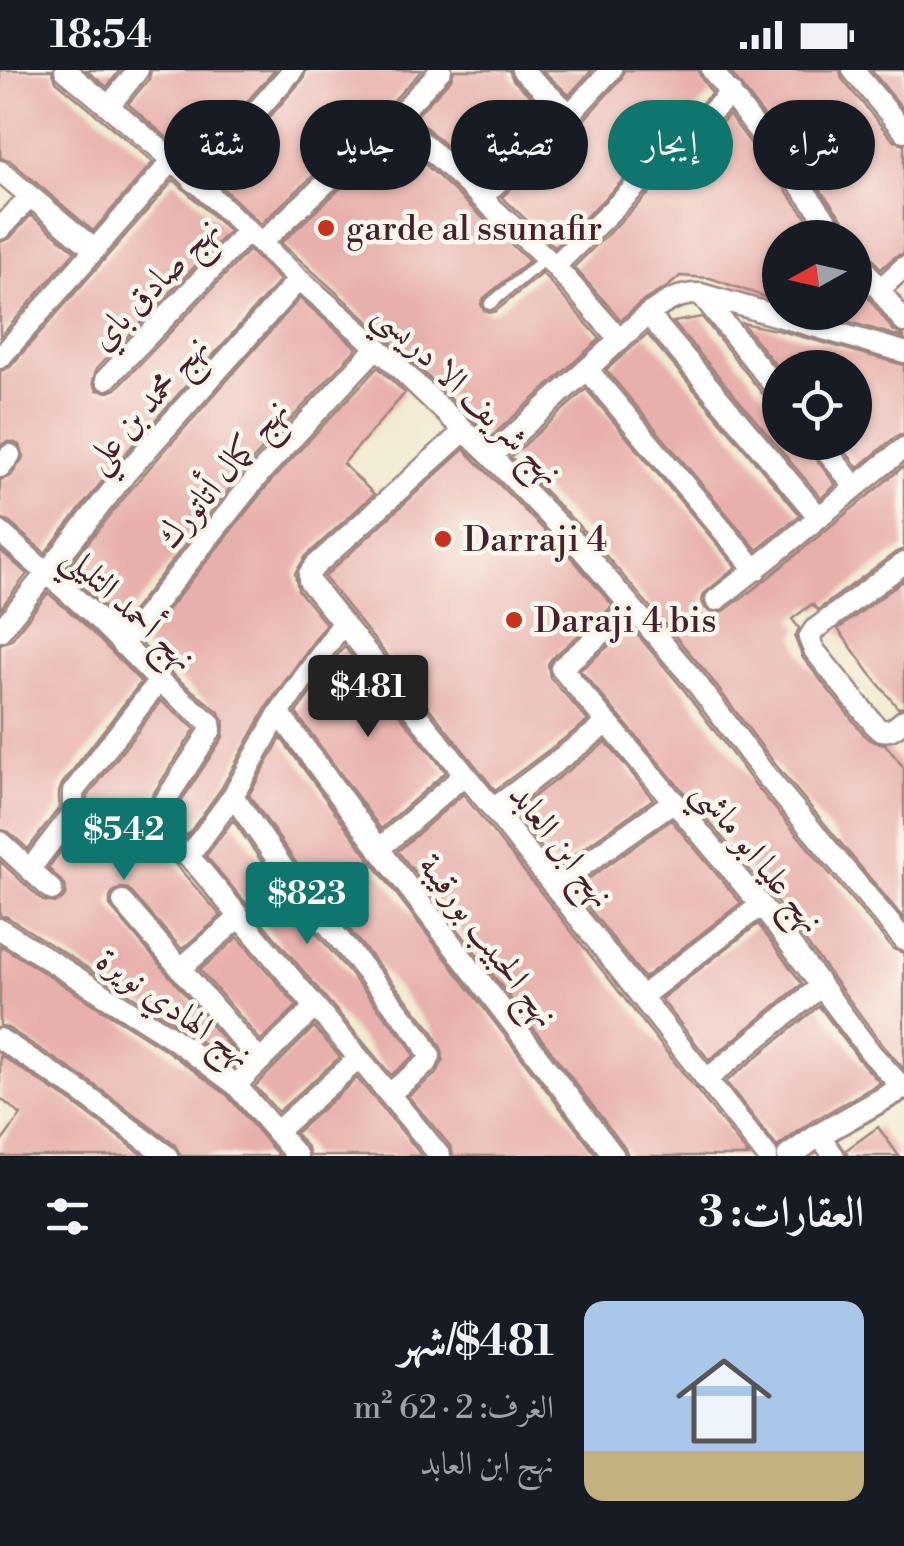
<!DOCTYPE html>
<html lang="ar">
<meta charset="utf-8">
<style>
:root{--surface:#171b24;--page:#20242c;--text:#f1f3f6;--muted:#9ea1a6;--accent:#0f766e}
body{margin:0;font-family:"Libre Bodoni",Amiri,serif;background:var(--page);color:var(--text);direction:rtl;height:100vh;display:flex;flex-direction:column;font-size:38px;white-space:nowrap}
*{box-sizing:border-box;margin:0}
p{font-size:32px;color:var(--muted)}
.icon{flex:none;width:55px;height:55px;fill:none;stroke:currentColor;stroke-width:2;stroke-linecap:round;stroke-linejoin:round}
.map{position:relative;height:1086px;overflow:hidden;direction:ltr}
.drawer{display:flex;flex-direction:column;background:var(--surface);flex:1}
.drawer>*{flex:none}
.banner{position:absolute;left:30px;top:30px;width:845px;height:90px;direction:rtl;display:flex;gap:20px}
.needle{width:65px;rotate:262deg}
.buttons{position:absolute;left:762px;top:150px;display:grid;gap:20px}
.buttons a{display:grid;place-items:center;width:110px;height:110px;border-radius:50%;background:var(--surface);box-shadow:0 2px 8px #0004;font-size:50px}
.price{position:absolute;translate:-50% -85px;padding:0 22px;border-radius:10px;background:var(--accent);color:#fff;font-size:32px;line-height:65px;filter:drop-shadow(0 2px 5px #0008)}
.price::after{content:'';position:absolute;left:50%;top:60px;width:30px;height:22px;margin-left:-15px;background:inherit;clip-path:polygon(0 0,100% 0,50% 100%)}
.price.on{background:#222;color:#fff}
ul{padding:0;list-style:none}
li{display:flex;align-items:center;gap:30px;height:250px;padding:0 40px}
li span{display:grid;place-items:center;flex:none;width:280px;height:200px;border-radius:20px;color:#555}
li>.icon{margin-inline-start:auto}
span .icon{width:120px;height:120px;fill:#fffc;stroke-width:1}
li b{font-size:42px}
h2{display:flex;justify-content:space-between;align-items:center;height:120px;padding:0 40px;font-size:42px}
.tag{padding:0 35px;border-radius:45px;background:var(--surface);box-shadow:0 2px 8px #0004;font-size:35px;line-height:90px}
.tag.on{background:var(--accent);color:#fff}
.status{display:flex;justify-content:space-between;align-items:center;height:70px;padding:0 50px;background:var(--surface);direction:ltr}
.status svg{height:28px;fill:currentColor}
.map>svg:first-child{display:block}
</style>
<div class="status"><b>18:54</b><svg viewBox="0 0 49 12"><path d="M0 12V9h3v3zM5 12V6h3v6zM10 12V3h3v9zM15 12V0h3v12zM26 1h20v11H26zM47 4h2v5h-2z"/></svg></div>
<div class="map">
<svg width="904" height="1086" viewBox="0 0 904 1086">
<rect width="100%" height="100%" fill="#fbf7ec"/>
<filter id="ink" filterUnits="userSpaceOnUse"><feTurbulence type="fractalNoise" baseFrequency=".01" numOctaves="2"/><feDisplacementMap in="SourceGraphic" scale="20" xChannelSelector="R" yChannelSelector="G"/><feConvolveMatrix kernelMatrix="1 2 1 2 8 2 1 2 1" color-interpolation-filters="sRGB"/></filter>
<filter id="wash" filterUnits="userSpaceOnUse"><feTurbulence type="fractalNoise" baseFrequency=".0048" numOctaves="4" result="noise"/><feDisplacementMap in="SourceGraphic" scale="40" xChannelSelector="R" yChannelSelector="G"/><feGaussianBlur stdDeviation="2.25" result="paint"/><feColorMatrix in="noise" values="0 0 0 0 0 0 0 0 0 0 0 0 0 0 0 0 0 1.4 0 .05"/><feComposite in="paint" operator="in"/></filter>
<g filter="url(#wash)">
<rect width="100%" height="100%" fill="#f2ead2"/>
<g id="blocks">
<path fill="#e8b0ac" d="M 0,0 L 52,0 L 56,11 L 153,92 L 93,161 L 9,90 L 0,88 Z
M 86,0 L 120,0 L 107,17 Z
M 151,0 L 275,0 L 194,91 L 128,34 L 149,9 Z
M 306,0 L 422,0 L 386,38 L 261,154 L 214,110 L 303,9 Z
M 454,0 L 509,0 L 513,10 L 550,44 L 481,109 L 415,47 L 451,9 Z
M 542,0 L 592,0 L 569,25 Z
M 624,0 L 698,0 L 701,8 L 712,23 L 555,177 L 502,127 L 580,54 L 621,9 Z
M 729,0 L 840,0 L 842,9 L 893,70 L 904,74 L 904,184 L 896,186 L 881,199 L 865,178 L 855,173 L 851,160 Z
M 871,0 L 904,0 L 904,40 Z
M 729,45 L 822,168 L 780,168 L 780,232 L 710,208 L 680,206 L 670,215 L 640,233 L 621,250 L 574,197 Z
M 396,67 L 529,191 L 484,228 L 481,234 L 484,240 L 490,243 L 496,241 L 542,203 L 600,269 L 491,367 L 386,267 L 281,173 Z
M 174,110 L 229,161 L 96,299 L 93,312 L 97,320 L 109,322 L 116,319 L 249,180 L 280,210 L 116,394 L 45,483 L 9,452 L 0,449 L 0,410 L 11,406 L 24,386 L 19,375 L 13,372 L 6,372 L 0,376 L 0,301 L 10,297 Z
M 31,145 L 75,181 L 0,267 L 0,172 L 10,168 Z
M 855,210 L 893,260 L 904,266 L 904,268 L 816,242 L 855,242 Z
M 300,228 L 357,278 L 250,393 L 122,554 L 65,501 L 137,412 Z
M 702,247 L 769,332 L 780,336 L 780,372 L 806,372 L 809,380 L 836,415 L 821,428 L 673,252 Z
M 742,253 L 781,261 L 904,295 L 904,364 L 895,367 L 858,398 L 838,372 L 855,372 L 855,298 L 780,298 L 780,301 Z
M 647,264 L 800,445 L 757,480 L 606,300 Z
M 378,297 L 405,323 L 343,394 L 374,424 L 306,486 L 295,503 L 298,520 L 326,554 L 268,635 L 221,719 L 187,766 L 178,756 L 173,744 L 223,667 L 224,651 L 219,642 L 168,601 L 141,573 L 271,411 Z
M 586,319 L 736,497 L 704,524 L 702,531 L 705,538 L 712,543 L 724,541 L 764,511 L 904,396 L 904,479 L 896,482 L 818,540 L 812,534 L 792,549 L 799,558 L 795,568 L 803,588 L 867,668 L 875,672 L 885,674 L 904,698 L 904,849 L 775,694 L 706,602 L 589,466 L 511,387 Z
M 464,379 L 569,485 L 613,536 L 552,588 L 548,594 L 550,607 L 588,651 L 495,720 L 324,507 Z
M 0,480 L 27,504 L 0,539 Z
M 904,510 L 904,637 L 898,638 L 869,602 L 838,559 Z
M 48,523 L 83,553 L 141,612 L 62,714 L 59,722 L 59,738 L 28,779 L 9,762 L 0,759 L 0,574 L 11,570 Z
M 631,557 L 684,620 L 753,712 L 893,879 L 904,883 L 904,999 L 882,974 L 772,826 L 580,600 Z
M 344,576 L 446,702 L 381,759 L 296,643 Z
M 161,631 L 195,659 L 148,732 L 146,751 L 156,772 L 221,846 L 182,879 L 128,819 L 121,818 L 113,822 L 110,828 L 110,836 L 241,990 L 235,997 L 178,955 L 7,847 L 0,845 L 0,791 L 43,831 L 55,833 L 63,829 L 66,822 L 65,815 L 48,798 L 84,751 L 87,743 L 87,727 Z
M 281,668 L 368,787 L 597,1086 L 453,1086 L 451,1077 L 408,1026 L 436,1004 L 443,991 L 442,980 L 431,959 L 306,807 L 249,725 Z
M 606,672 L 653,729 L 557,797 L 513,742 Z
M 463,724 L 695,1018 L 749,1086 L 628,1086 L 625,1078 L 398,781 Z
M 233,750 L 284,824 L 408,974 L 414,986 L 391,1005 L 206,786 Z
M 671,750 L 741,833 L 644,908 L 574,819 Z
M 758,854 L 802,914 L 709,990 L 661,929 Z
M 238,867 L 297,936 L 261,971 L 200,900 Z
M 0,875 L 163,978 L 227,1025 L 279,1086 L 181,1086 L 175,1075 L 89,1011 L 8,958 L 0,955 Z
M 819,936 L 860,991 L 880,1013 L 811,1052 L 777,1077 L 726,1012 Z
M 314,957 L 340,987 L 278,1042 L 255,1016 Z
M 0,985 L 73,1033 L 144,1086 L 0,1086 L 0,1074 L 21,1045 L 0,1028 Z
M 357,1008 L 400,1059 L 422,1086 L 310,1086 L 308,1078 L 295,1063 Z
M 878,1057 L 899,1086 L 848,1086 L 846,1080 Z"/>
</g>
</g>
<g filter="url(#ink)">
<use href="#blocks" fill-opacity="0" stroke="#9e847e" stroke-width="2.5"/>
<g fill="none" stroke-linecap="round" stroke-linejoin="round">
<defs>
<path id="service" d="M 490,234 L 546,188"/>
<path id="minor" d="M 65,0 L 173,90 L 299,209 L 377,277 L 491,386 L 579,476 L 695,611 L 764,703 L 904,870
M 522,0 L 570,44
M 712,0 L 840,168
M 853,0 L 904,61
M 109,36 L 138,0
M 396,48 L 555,196 L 620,270
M 0,101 L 95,180
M 194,112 L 293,0
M 482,127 L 570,44 L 611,0
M 0,159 L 30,126
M 261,173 L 396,48 L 441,0
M 855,187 L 904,252
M 555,196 L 731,23
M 880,219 L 904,197
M 701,224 L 780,323
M 648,244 L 818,446
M 0,288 L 173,90
M 587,299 L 756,500
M 106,309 L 248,161
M 464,361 L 315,496 L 309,504 L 309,511 L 493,739 L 767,1086
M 820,372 L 855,417
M 491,386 L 648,244 C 666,232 679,223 701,224 L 904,282
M 0,397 L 10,385
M 0,462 L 92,543 L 159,611 L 210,653 L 211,660 L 160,739 C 154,761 186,783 200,799 C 279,895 361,989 440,1086
M 904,493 L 814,560 L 809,568 L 814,580 L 878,659 C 890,663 895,658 904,650
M 716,530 C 780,481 841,428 904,378
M 632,538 L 561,598 L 761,835 L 871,983 L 903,1018
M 0,561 L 126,403 L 299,209
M 122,575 L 261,402 L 377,277
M 279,643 L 379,779 L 614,1086
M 233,726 L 295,815 L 419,966 L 430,986 L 427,993 L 389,1024
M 493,739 L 608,653
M 0,772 L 52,820
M 379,779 L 465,704
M 189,786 L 233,726 L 279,643 L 343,553
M 30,799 L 73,743 L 73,722 L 159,611
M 554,816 L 674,731
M 123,832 L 259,990
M 0,859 L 171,967 L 236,1015 L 297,1086
M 180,899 L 240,847
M 641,927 L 761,835
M 0,969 L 81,1022 L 167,1086
M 706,1010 L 820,917
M 236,1015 L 315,937
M 276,1062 L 359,988
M 819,1065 L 834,1086"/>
<path id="tertiary" d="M 789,1086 L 819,1065 L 904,1017"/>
</defs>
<use href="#service" stroke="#9e847e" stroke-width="15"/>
<use href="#minor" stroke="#9e847e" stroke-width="25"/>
<use href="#tertiary" stroke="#9e847e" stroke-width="28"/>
<use href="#service" stroke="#fff" stroke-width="10"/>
<use href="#minor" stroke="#fff" stroke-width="20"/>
<use href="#tertiary" stroke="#fff" stroke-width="22"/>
</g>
</g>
<g fill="#c8321e" stroke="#fbf7ec" stroke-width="4">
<circle cx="326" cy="158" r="10"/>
<circle cx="443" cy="469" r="10"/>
<circle cx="514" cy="550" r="10"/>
</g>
<g text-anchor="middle" stroke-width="9" stroke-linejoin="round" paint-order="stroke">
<g font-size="35" fill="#4a1f2b" stroke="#fbf7ec" text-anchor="start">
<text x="346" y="170">garde al ssunafir</text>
<text x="463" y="481">Darraji 4</text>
<text x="534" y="562">Daraji 4 bis</text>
</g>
<g font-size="35" fill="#4a1f2b" stroke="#fbf7ec">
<text transform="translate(154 213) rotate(-46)" y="12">نهج صادق باي</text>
<text transform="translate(469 323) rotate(44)" y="12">نهج شريف الا دريسي</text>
<text transform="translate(146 333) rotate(-49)" y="12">نهج محمد بن علي</text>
<text transform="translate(222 403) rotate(-50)" y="12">نهج كمال أتاتورك</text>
<text transform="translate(130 537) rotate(43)" y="12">نهج أحمد التليلي</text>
<text transform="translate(562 775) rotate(52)" y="12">نهج ابن العابد</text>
<text transform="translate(759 786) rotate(51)" y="12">نهج عليا ابو ماشي</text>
<text transform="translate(489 870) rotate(53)" y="12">نهج الحبيب بورقيبة</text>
<text transform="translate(175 937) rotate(35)" y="12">نهج الهادي نويرة</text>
</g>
</g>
</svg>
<div class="buttons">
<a><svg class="needle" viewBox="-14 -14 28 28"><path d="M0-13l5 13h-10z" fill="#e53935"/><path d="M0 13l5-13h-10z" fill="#9ea1a6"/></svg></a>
<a><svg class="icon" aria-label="locate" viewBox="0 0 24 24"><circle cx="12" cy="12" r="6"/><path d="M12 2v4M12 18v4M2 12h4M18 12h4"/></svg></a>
</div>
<b class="price on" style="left:368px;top:670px">$481</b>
<b class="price" style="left:124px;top:813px">$542</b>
<b class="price" style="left:307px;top:877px">$823</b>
<div class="banner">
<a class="tag">شراء</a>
<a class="tag on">إيجار</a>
<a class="tag">تصفية</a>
<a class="tag">جديد</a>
<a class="tag">شقة</a>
</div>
</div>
<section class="drawer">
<h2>العقارات: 3<svg class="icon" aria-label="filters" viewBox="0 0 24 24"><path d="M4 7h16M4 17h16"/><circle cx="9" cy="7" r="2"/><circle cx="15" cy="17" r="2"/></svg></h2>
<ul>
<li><span style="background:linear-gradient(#a9c7e8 75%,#c2b280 0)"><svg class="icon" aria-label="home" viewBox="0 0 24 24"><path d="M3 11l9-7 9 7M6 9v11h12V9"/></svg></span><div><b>$481/شهر</b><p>الغرف: 2 · 62 m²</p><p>نهج ابن العابد</p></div></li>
</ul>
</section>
